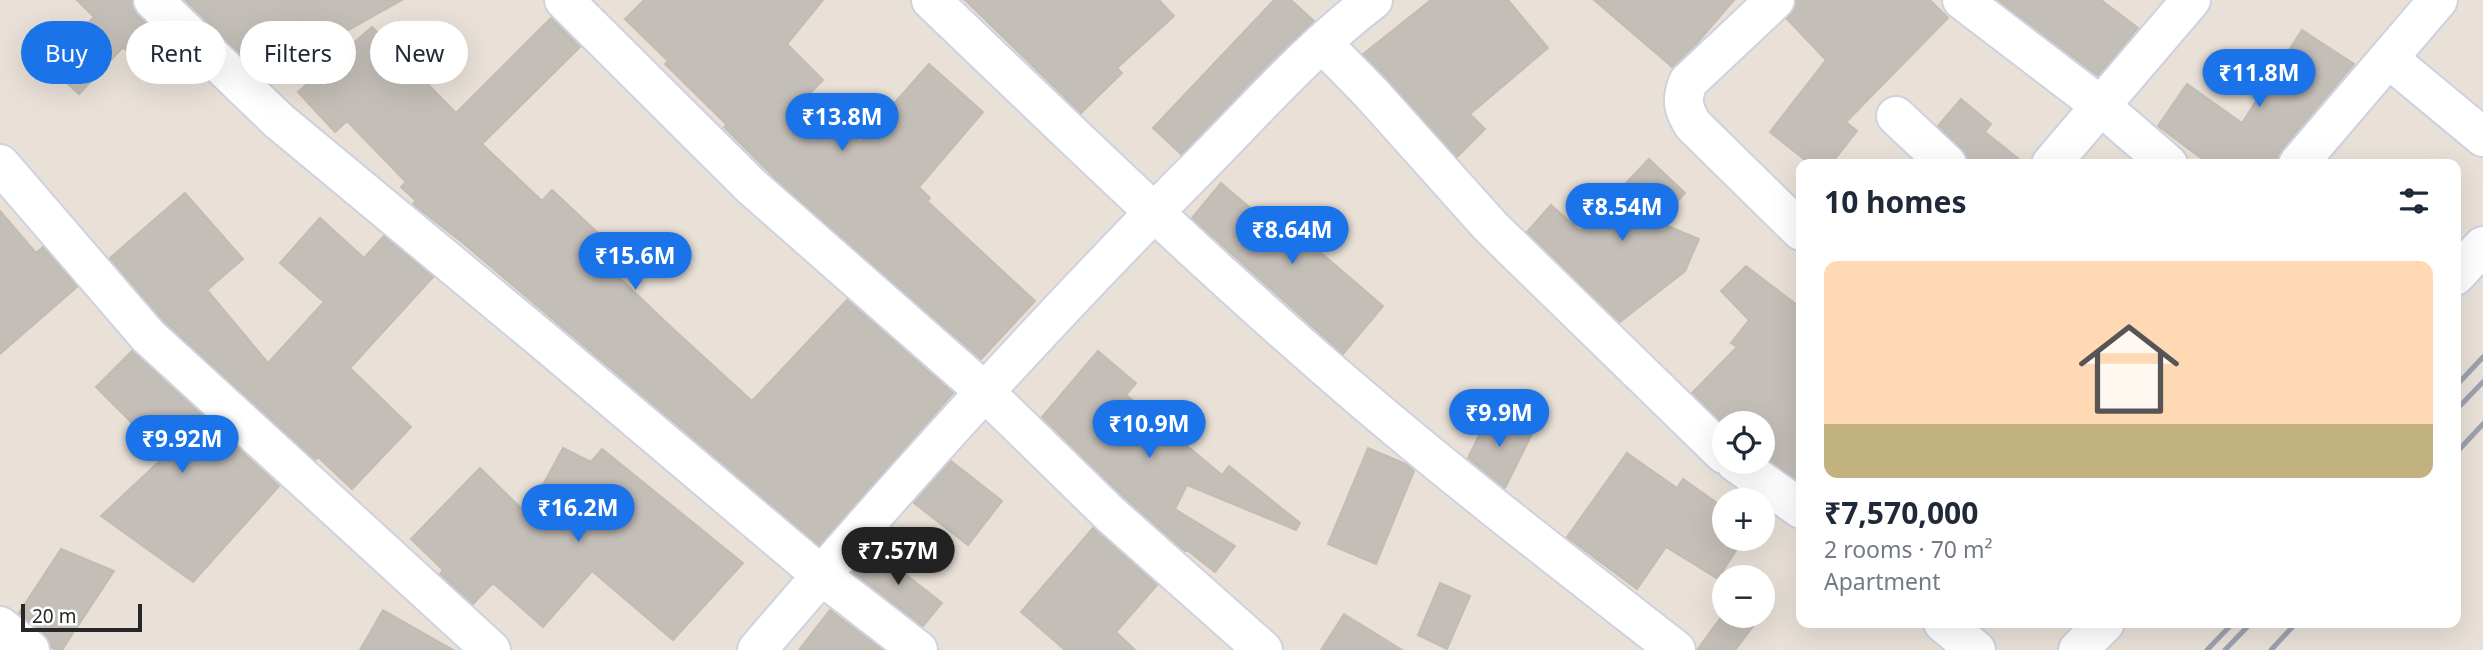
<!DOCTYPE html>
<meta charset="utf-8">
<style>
:root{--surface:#fff;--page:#f2f2f3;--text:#1f2937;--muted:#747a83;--line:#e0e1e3;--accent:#1a73e8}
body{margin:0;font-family:"Noto Sans",sans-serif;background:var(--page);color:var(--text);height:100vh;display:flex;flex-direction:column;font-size:26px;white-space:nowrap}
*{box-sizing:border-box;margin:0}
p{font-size:23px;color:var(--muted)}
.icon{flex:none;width:38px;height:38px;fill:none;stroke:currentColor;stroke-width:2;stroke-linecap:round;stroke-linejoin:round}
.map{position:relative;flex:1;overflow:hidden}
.sheet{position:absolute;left:1796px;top:159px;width:665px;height:469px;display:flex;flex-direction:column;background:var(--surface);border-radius:14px;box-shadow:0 7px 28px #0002}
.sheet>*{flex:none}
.top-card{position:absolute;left:21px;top:21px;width:665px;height:63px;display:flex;gap:14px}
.tools{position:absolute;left:1712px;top:411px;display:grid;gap:14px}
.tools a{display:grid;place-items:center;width:63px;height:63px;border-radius:50%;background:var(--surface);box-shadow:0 7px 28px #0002;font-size:35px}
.scale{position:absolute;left:21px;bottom:18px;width:121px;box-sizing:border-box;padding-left:7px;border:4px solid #272727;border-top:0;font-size:19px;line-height:24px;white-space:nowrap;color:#272727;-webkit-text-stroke:5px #fff;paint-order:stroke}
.price{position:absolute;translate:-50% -60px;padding:0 16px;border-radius:24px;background:var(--accent);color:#fff;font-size:23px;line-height:46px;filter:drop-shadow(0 2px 4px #0008)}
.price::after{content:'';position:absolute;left:50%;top:42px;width:21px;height:16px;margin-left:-10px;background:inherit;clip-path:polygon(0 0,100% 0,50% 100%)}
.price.on{background:#222;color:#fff}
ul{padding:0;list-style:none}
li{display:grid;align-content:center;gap:14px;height:371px;padding:0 28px}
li+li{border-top:2px solid var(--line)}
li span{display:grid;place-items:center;height:217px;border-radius:14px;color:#555}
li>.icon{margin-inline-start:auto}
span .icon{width:126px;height:126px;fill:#fffc;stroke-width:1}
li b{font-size:30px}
h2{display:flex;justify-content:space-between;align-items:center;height:84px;padding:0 28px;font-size:30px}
.chip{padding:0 24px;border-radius:32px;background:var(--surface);box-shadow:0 7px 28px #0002;font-size:24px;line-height:63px}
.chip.on{background:var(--accent);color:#fff}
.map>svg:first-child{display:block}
</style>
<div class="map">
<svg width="2483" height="650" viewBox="0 0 2483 650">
<rect width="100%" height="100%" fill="#e9e1d8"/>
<path fill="#c4beb8" stroke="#c3bcb3" stroke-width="2" d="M 77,0 L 132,0 L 132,7 L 137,15 L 150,27 L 126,50 L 123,47 L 79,94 L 48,66 L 94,17 Z
M 185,0 L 402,0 L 264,77 Z
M 644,0 L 823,0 L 787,44 L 823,80 L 810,93 L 860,142 L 929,64 L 983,112 L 919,187 L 930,198 L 927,201 L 1035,301 L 981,359 L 782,185 L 724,127 L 727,125 L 665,64 L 668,61 L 625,19 Z
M 965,0 L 1159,0 L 1174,16 L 1117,68 L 1122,73 L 1081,113 Z
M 1274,0 L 1291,0 L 1314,21 L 1181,154 L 1153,128 Z
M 1431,0 L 1508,0 L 1548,48 L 1470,114 L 1485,129 L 1457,157 L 1363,54 Z
M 1594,0 L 1734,0 L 1697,43 L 1672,67 Z
M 1796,0 L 1930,0 L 1948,18 L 1846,122 L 1857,131 L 1831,164 L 1810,164 L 1770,132 L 1826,60 L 1787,19 L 1796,7 Z
M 1998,0 L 2101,0 L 2138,28 L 2098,76 Z
M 551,18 L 580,47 L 482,144 L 542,201 L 552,190 L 613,247 L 601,260 L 671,327 L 752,401 L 847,300 L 953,393 L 819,545 L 463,243 L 413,204 L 416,201 L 401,187 L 406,182 L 347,121 L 335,132 L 298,92 L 372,27 L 456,113 Z
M 2302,30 L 2354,64 L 2281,150 L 2277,164 L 2209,164 L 2158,126 L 2187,84 L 2242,123 Z
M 1961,99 L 1991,124 L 1985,132 L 2025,164 L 1968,164 L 1968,157 L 1962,149 L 1938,126 Z
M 1649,159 L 1685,193 L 1658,222 L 1699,239 L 1685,271 L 1620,322 L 1527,232 L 1551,205 L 1580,231 Z
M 1221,183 L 1280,233 L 1301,207 L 1334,235 L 1320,252 L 1383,306 L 1343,354 L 1192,218 Z
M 185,193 L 243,259 L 207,290 L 268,363 L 324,302 L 280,263 L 320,218 L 364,258 L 384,236 L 433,277 L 350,368 L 411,427 L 352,489 L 318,457 L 315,460 L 164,321 L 110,258 Z
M 0,211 L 36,253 L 43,247 L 77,287 L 0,354 Z
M 1746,266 L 1801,308 L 1801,482 L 1762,455 L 1762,424 L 1724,424 L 1692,393 L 1737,347 L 1731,343 L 1749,320 L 1721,291 Z
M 132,351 L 279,486 L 193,582 L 101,516 L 165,456 L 96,387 Z
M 1098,351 L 1136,383 L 1126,395 L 1222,475 L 1229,466 L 1300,523 L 1296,530 L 1187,485 L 1175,509 L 1235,546 L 1215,572 L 1187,550 L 1185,551 L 1125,498 L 1042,417 Z
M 1490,413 L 1532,434 L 1505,488 L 1468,458 Z
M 563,448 L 591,462 L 602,449 L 743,563 L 673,640 L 592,571 L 543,627 L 493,583 L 473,604 L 440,574 L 443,570 L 411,539 L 480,468 L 527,514 Z
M 1368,448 L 1406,464 L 1414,471 L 1376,564 L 1328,544 Z
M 1627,453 L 1677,488 L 1683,479 L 1724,508 L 1724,539 L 1743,539 L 1718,579 L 1666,547 L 1637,589 L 1567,537 Z
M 951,461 L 1002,501 L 968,545 L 914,503 Z
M 1093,528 L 1157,585 L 1116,632 L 1135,650 L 1065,650 L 1021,612 Z
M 61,549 L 114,571 L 62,650 L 56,650 L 51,647 L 44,633 L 19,613 Z
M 873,549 L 942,603 L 923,626 L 853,572 Z
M 1440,583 L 1470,596 L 1447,649 L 1418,635 Z
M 383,610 L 453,650 L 360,650 Z
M 830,610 L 882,650 L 799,650 Z
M 1344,614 L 1402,650 L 1321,650 Z
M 1722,616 L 1761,616 L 1735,650 L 1697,650 Z"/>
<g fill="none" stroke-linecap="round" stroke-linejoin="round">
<defs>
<path id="minor" d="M 153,0 L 279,121 L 544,341 L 821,575 L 918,650
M 564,0 L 752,187 L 985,392 L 1110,514 L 1263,650
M 931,0 C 1070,133 1208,267 1354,392 C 1458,481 1567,565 1676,650
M 1775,0 L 1688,82 C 1681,100 1683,109 1693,125 L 1801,231
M 1962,0 L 2101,106 L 2168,164
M 1322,43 L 1371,93 L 1491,227 L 1724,454
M 2389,59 L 2483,137
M 1896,116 L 1947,164
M 0,164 L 148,336 L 491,650
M 2051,164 L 2191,0
M 2298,164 L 2438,0
M 2455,276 L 2483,246
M 1735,462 L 1801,509
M 1943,623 L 1976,650
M 0,626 L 30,650
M 757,650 C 896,487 1039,328 1190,176 C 1249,117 1306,51 1373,0
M 2078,650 L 2105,623"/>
</defs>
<use href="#minor" stroke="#ced2df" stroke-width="42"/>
<use href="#minor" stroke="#fff" stroke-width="38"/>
<path stroke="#9ca0b0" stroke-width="5" d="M 2455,387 L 2483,357
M 2455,411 L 2483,382
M 2455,454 L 2483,424
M 2207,650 L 2233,623
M 2225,650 L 2251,623
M 2271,650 L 2296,623"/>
</g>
</svg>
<div class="tools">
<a><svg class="icon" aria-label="locate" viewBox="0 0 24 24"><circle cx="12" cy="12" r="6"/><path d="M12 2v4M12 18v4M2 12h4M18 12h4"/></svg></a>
<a>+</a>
<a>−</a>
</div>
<div class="scale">20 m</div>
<b class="price" style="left:2259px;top:109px">₹11.8M</b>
<b class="price" style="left:842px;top:153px">₹13.8M</b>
<b class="price" style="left:1622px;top:243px">₹8.54M</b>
<b class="price" style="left:1292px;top:266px">₹8.64M</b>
<b class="price" style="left:635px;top:292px">₹15.6M</b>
<b class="price" style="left:1499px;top:449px">₹9.9M</b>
<b class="price" style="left:1149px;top:460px">₹10.9M</b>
<b class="price" style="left:182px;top:475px">₹9.92M</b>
<b class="price" style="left:578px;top:544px">₹16.2M</b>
<b class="price on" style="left:898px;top:587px">₹7.57M</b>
<div class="top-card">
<a class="chip on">Buy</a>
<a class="chip">Rent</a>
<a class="chip">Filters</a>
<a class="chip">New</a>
</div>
<section class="sheet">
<h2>10 homes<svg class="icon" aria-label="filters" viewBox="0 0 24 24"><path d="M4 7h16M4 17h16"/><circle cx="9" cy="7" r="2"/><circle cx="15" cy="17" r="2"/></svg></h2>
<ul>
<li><span style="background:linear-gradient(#ffd9b3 75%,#c2b280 0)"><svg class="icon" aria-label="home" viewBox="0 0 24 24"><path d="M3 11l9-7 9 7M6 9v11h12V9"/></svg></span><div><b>₹7,570,000</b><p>2 rooms · 70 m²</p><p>Apartment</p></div></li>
</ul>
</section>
</div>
